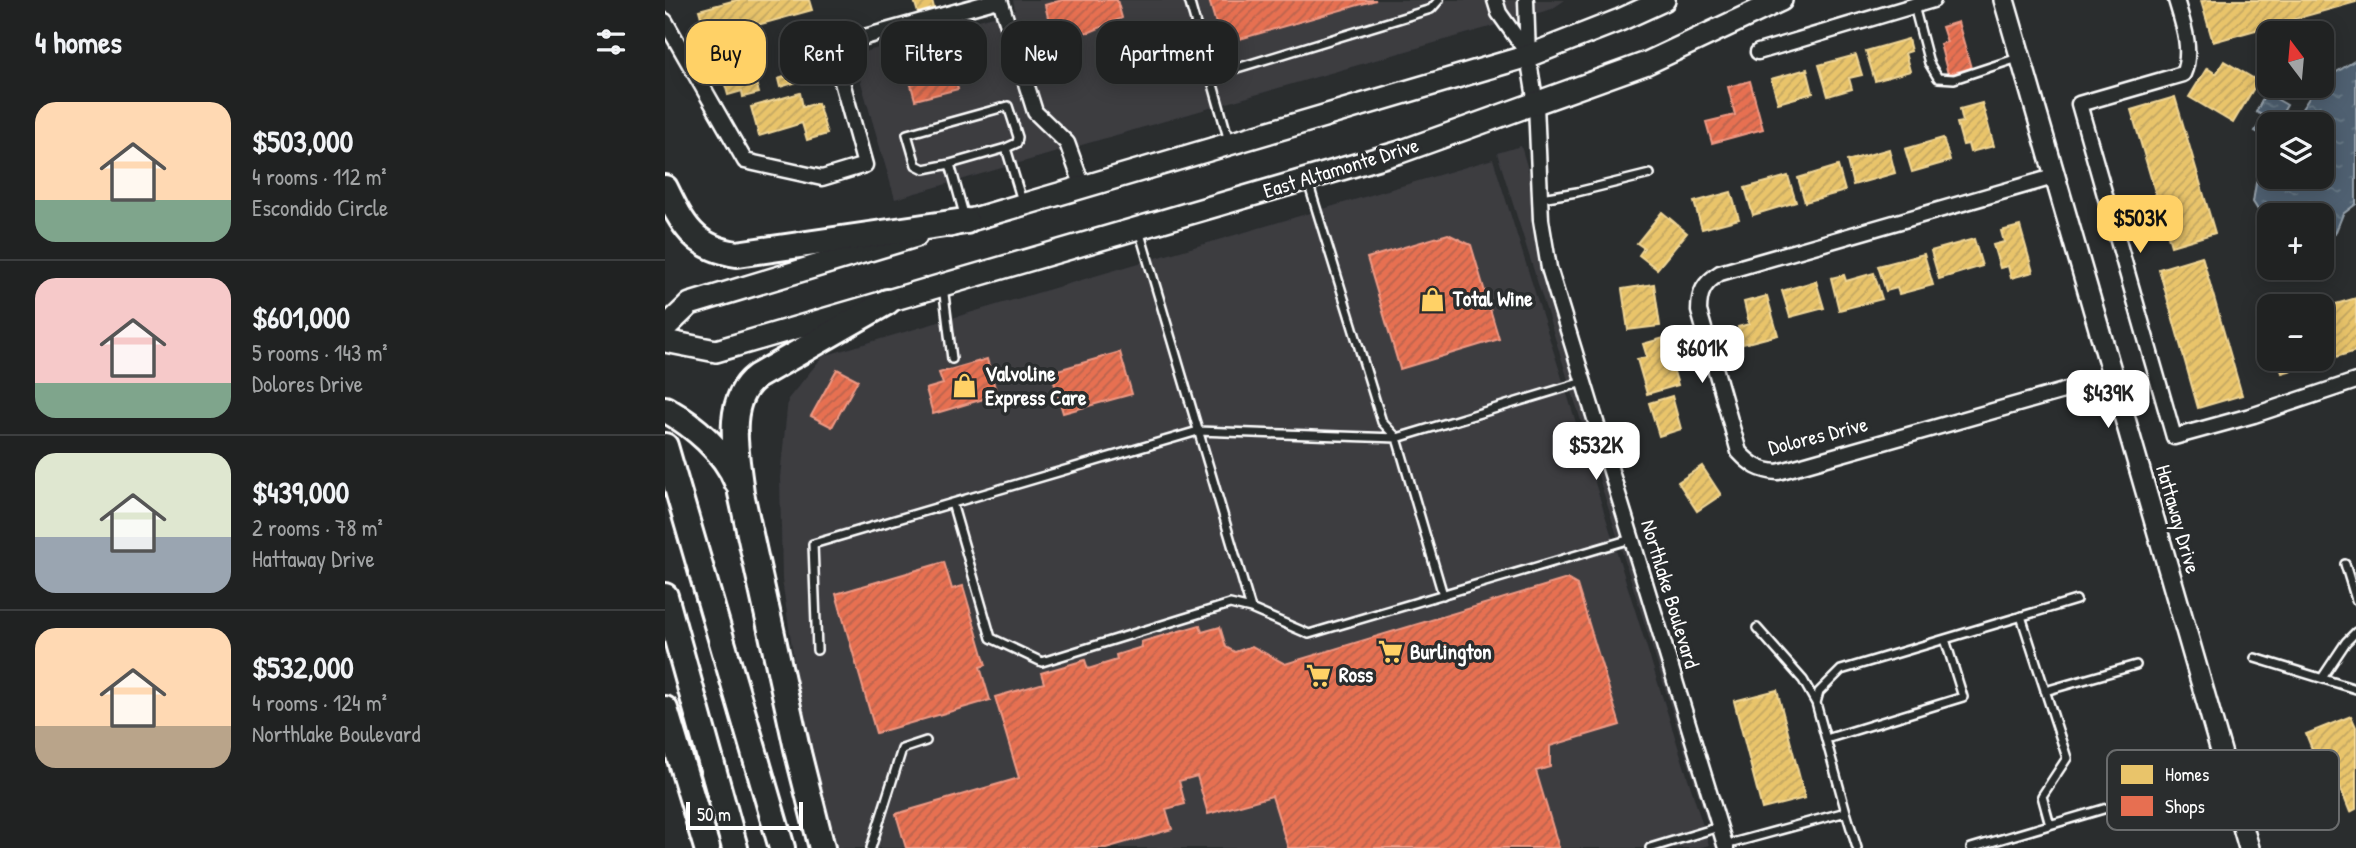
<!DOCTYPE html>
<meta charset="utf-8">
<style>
:root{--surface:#202222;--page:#2d2f2f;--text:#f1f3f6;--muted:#a2a4a5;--line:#3d3f40;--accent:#ffd166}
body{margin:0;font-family:"Patrick Hand",sans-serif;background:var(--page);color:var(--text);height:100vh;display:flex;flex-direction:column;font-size:26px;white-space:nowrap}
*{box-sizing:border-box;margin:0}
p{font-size:23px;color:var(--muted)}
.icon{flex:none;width:38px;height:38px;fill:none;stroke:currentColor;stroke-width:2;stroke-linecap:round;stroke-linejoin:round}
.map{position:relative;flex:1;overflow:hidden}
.drawer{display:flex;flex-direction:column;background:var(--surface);width:665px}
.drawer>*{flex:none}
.banner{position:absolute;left:21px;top:21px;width:665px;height:63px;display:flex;gap:14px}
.needle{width:46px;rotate:344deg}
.tools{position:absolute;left:1592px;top:21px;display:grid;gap:14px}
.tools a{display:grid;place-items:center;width:77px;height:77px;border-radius:14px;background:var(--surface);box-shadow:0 4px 18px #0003,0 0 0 2px var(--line);font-size:35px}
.scale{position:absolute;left:21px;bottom:18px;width:117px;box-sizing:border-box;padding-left:7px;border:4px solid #fff;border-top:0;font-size:19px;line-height:24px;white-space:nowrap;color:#fff;-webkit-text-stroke:5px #2a2d2e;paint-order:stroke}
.price{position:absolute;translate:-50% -60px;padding:0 16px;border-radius:14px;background:#fff;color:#222;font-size:23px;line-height:46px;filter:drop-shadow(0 2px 4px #0008)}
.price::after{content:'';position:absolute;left:50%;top:42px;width:21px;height:16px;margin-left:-10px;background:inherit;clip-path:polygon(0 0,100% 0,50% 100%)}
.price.current{background:var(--accent);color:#111}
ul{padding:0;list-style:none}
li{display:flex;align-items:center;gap:21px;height:175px;padding:0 35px}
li+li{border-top:2px solid var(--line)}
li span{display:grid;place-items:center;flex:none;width:196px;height:140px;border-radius:21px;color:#555}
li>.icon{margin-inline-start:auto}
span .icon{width:84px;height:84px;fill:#fffc;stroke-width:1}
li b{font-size:30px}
h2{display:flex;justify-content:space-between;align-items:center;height:84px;padding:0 35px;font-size:30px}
.pill{padding:0 24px;border-radius:21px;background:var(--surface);box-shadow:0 4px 18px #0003,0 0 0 2px var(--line);font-size:24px;line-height:63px}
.pill.current{background:var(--accent);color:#111}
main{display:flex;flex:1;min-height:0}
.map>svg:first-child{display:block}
</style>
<main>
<section class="drawer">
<h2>4 homes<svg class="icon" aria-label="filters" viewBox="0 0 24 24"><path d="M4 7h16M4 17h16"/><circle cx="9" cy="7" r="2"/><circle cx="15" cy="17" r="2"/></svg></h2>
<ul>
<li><span style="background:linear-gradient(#ffd9b3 70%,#7fa58c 0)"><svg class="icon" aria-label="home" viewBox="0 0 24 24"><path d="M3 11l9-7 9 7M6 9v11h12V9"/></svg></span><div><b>$503,000</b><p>4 rooms · 112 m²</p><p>Escondido Circle</p></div></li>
<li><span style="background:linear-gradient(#f6c9c9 75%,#7fa58c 0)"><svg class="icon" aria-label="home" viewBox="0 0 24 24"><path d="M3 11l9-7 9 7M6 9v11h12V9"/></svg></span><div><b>$601,000</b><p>5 rooms · 143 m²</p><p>Dolores Drive</p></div></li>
<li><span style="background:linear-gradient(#dfe7d0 60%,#9aa5b1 0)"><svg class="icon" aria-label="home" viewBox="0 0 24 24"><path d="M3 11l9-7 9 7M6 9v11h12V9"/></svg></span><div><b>$439,000</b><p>2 rooms · 78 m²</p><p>Hattaway Drive</p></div></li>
<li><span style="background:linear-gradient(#ffd9b3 70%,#b9a48a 0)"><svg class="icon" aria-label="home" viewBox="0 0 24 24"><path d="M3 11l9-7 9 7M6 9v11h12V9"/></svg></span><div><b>$532,000</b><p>4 rooms · 124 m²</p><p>Northlake Boulevard</p></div></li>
</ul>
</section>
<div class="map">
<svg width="1691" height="848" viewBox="0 0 1691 848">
<defs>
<pattern id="water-ripples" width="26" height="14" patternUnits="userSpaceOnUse" patternTransform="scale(1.75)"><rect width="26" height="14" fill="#4f6171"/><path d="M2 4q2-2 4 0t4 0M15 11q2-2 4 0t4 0" fill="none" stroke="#697986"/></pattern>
<pattern id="homes-hatch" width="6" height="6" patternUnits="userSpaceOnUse" patternTransform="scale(1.75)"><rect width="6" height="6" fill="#e9c46a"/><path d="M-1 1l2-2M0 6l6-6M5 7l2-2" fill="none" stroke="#c2a662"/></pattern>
<pattern id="shops-hatch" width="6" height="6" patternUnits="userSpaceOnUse" patternTransform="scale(1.75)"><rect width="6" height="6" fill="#e76f51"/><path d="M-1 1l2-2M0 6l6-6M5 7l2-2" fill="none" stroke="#b86450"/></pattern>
</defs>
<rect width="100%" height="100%" fill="#2a2d2e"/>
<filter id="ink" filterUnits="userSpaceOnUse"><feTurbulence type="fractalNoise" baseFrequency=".0143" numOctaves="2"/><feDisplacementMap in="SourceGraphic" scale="14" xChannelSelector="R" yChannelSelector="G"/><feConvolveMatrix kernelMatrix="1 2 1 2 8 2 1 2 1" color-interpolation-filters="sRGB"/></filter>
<g filter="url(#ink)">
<path fill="#3c3c41" d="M 348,0 L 900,0 L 887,9 L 230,199 L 188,55 L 350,10 Z
M 856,146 L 866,180 L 868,221 L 876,271 L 1052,848 L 1050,848 L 832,153 Z
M 828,159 L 1044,845 L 1033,848 L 167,848 L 142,749 L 117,580 L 115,477 L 123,399 L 158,356 Z"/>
<path fill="url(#water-ripples)" stroke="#95a0aa" stroke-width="2" d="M 1691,60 L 1691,204 L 1678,214 L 1670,234 L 1657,239 L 1657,215 L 1605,215 L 1605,229 L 1588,202 L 1593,170 L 1605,154 L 1605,177 L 1657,177 L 1657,124 L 1627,124 L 1652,86 L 1657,86 L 1657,81 Z
M 1601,93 L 1622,105 L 1611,124 L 1605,124 L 1604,138 L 1590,131 L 1599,116 L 1591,112 Z"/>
<path fill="url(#homes-hatch)" stroke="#f0d697" stroke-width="2" d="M 71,0 L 144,0 L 147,10 L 42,39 L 34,10 Z
M 249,0 L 267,0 L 269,8 L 253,13 Z
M 1541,0 L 1691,0 L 1691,2 L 1548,42 L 1536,1 Z
M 78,38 L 94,93 L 78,97 L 77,91 L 63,95 L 49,47 Z
M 140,38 L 144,52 L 129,56 L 125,42 Z
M 37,39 L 41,54 L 30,57 L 26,42 Z
M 1243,39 L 1246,51 L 1240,53 L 1245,71 L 1210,81 L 1201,51 Z
M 1191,55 L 1197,75 L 1184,78 L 1187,89 L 1163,96 L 1154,65 Z
M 1559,61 L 1593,81 L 1568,123 L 1524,97 L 1542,68 L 1551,74 Z
M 1142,69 L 1148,93 L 1113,103 L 1106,79 Z
M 129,74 L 132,82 L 115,87 L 113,79 Z
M 135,93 L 138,107 L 153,103 L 162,134 L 142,140 L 137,123 L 94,136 L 86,107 Z
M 1510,97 L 1550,233 L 1506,246 L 1466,110 Z
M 1317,103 L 1329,146 L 1305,152 L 1303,144 L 1298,145 L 1292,123 L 1298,122 L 1295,109 Z
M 1278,138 L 1285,161 L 1247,172 L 1240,149 Z
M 1224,149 L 1230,173 L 1188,185 L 1182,161 Z
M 1173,166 L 1180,191 L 1140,202 L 1133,178 Z
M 1123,176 L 1131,202 L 1088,215 L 1080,188 Z
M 1066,192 L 1074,219 L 1037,229 L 1029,202 Z
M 997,212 L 1022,233 L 992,269 L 974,255 L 979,248 L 972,243 Z
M 1355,226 L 1368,272 L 1346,278 L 1343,266 L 1335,268 L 1328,245 L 1339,242 L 1336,231 Z
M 1309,239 L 1317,266 L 1274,279 L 1266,251 Z
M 1259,254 L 1268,285 L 1234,294 L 1232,288 L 1221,291 L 1213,266 Z
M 1537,256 L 1577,395 L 1533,408 L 1494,269 Z
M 1209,273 L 1217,299 L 1174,310 L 1166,278 L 1179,275 L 1181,281 Z
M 1151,281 L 1159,308 L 1125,317 L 1117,291 Z
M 989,284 L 995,326 L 963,330 L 957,289 Z
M 1102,296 L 1113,335 L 1078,344 L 1073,327 L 1084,324 L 1079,302 Z
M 1691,298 L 1691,351 L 1617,373 L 1613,359 L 1657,359 L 1657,308 Z
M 999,338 L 1013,385 L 982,394 L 972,359 L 982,357 L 978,344 Z
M 1007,396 L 1016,429 L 994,436 L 984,403 Z
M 1037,466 L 1056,495 L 1032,511 L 1013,482 Z
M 1112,690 L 1140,798 L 1097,809 L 1069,701 Z
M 1686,716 L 1691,727 L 1691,809 L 1685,812 L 1675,787 L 1664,792 L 1641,734 Z"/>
<path fill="url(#shops-hatch)" stroke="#ee9a85" stroke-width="2" d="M 397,0 L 452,0 L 457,18 L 425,32 L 387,34 L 380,5 Z
M 544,0 L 711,0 L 557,44 Z
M 1293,22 L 1306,68 L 1283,74 L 1275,44 L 1282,42 L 1277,27 Z
M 284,58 L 293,89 L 250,100 L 242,70 Z
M 1085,81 L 1098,129 L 1047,143 L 1041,122 L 1070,115 L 1063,87 Z
M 783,234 L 806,245 L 834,339 L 735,369 L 702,258 Z
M 455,352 L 467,394 L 398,413 L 386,372 Z
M 322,359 L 332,395 L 268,414 L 261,389 L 278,384 L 274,373 Z
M 172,369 L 193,380 L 167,427 L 146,416 Z
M 279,562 L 287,589 L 298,586 L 321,665 L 315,667 L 325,700 L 211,733 L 171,594 Z
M 902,579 L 912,585 L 955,725 L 885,746 L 885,767 L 871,771 L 894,848 L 623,848 L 607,796 L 543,814 L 532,776 L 514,781 L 520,804 L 501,809 L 507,829 L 441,848 L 241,848 L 231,814 L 354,778 L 330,697 L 379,683 L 376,673 L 420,660 L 423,669 L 452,660 L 451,655 L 477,647 L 476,642 L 535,625 L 537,632 L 555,627 L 561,647 L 570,652 L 587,646 L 620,664 Z"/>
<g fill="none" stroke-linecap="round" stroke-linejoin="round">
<defs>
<path id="lane" d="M 524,0 L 564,141
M 1249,6 L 1264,63 L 1273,78 L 1289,79 L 1356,57
M 546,76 L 766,9 L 774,0
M 285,164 L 259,169 L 251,165 L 242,134 L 343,106 L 353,137 L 352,143 L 341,148
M 643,182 L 717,422 L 732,438 L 778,595
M 876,198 L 912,192 L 985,174
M 300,218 L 285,164 L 341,148 L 357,201
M 474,230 L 586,609
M 278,286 L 287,359
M 287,503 L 326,638 L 377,662 L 565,604 L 586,609 L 644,634 L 966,539
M 1680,564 L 1691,600
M 1356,616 L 1402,758 L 1377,796 L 1385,825
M 152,650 L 148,544 L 533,431 L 732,438 L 918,382
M 1590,658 L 1691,689
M 1657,678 L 1681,642 L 1691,632
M 1380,691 L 1471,665
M 1151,703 L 1154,692 L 1176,670 L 1411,600
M 1161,739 L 1298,697 L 1280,639
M 1181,812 L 1192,848
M 1060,845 L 1181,812 L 1151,703 L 1138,680 L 1092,628
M 206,848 L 237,749 L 261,741
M 985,848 L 1054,827
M 1306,848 L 1476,798"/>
<path id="street" d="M 335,0 L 370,112 L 402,143 L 418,187
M 830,0 L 834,13 L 863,54
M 861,0 L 863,56 L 871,104 L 876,220 L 884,268 L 1061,848
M 1511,0 C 1518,23 1528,51 1518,74 L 1414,104 L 1509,437 L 1589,415 L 1691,381
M 0,21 L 80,161 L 157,178 L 200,165 L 167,46 L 333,0
M 1093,52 L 1268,0
M 1392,176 L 1055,273 C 1039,283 1034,292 1034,311 L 1074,452 C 1086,465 1095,471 1113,472 L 1448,377"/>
<path id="secondary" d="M 1339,0 L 1584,848"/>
<path id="primary" d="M 285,226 L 863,56 L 955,20 L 999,0
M 0,328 L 25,304 L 251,236
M 0,341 L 51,351 L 735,152 L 982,63 L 1116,0"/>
<path id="highway" d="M 0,188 C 18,225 29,248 72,254 L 301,221
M 0,409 C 28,425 60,451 72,482
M 0,446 L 117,848
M 0,596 L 70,848
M 0,709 L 42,848
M 157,848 L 133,753 L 76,493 C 72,456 58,402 91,377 L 222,302"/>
</defs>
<use href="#lane" stroke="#fff" stroke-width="12"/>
<use href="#street" stroke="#fff" stroke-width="19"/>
<use href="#secondary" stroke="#fff" stroke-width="24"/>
<use href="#primary" stroke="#fff" stroke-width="26"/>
<use href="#highway" stroke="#fff" stroke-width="30"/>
<use href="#lane" stroke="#2a2d2e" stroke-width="7"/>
<use href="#street" stroke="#2a2d2e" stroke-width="14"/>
<use href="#secondary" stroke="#2a2d2e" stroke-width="19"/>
<use href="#primary" stroke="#2a2d2e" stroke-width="21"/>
<use href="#highway" stroke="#2a2d2e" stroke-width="24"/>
</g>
</g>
<defs>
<symbol id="shop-bare" viewBox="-9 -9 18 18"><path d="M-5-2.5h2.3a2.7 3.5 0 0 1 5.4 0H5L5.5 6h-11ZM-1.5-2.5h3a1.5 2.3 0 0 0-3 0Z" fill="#ffd166" stroke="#2a2d2e" stroke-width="2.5" paint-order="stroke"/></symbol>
<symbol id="supermarket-bare" viewBox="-9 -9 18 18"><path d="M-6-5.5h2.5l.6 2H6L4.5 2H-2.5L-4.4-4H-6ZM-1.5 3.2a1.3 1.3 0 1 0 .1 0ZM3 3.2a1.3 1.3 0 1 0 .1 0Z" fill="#ffd166" stroke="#2a2d2e" stroke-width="2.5" paint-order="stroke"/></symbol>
</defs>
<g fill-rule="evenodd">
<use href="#shop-bare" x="750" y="282" width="35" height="35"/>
<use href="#shop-bare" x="282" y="368" width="35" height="35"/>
<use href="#supermarket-bare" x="708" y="634" width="35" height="35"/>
<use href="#supermarket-bare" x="636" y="658" width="35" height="35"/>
</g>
<g text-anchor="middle" stroke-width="7" stroke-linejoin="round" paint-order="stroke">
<g font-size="21" fill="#fff" stroke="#2a2d2e">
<text transform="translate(676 168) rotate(-17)" y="7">East Altamonte Drive</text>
<text transform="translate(1153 436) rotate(-14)" y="7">Dolores Drive</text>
<text transform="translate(1513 519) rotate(74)" y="7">Hattaway Drive</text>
<text transform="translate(1005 594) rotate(73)" y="7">Northlake Boulevard</text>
</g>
<g font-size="21" font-weight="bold" fill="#fff" stroke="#2a2d2e" text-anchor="start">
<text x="788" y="306">Total Wine</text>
<text x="320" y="381">Valvoline<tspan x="320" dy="24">Express Care</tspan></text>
<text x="745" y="659">Burlington</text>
<text x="674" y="682">Ross</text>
</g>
</g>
<rect x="1442" y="750" width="232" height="80" rx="10" fill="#2a2d2e" stroke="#6a6c6d" stroke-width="2"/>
<rect x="1456" y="765" width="32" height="19" fill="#e9c46a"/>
<rect x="1456" y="796" width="32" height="20" fill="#e76f51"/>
<g font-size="19" fill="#fff">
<text x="1500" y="781">Homes</text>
<text x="1500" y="813">Shops</text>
</g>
</svg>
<div class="tools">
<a><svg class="needle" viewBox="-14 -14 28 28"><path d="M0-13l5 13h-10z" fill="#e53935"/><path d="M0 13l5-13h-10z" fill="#a2a4a5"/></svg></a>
<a><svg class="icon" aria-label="layers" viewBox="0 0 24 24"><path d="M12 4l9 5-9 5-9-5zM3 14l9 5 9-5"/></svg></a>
<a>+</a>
<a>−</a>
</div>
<div class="scale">50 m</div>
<b class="price current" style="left:1475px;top:255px">$503K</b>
<b class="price" style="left:1037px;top:385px">$601K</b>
<b class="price" style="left:1443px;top:430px">$439K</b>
<b class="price" style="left:931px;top:482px">$532K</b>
<div class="banner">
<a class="pill current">Buy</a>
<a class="pill">Rent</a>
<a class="pill">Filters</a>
<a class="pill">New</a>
<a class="pill">Apartment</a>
</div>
</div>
</main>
